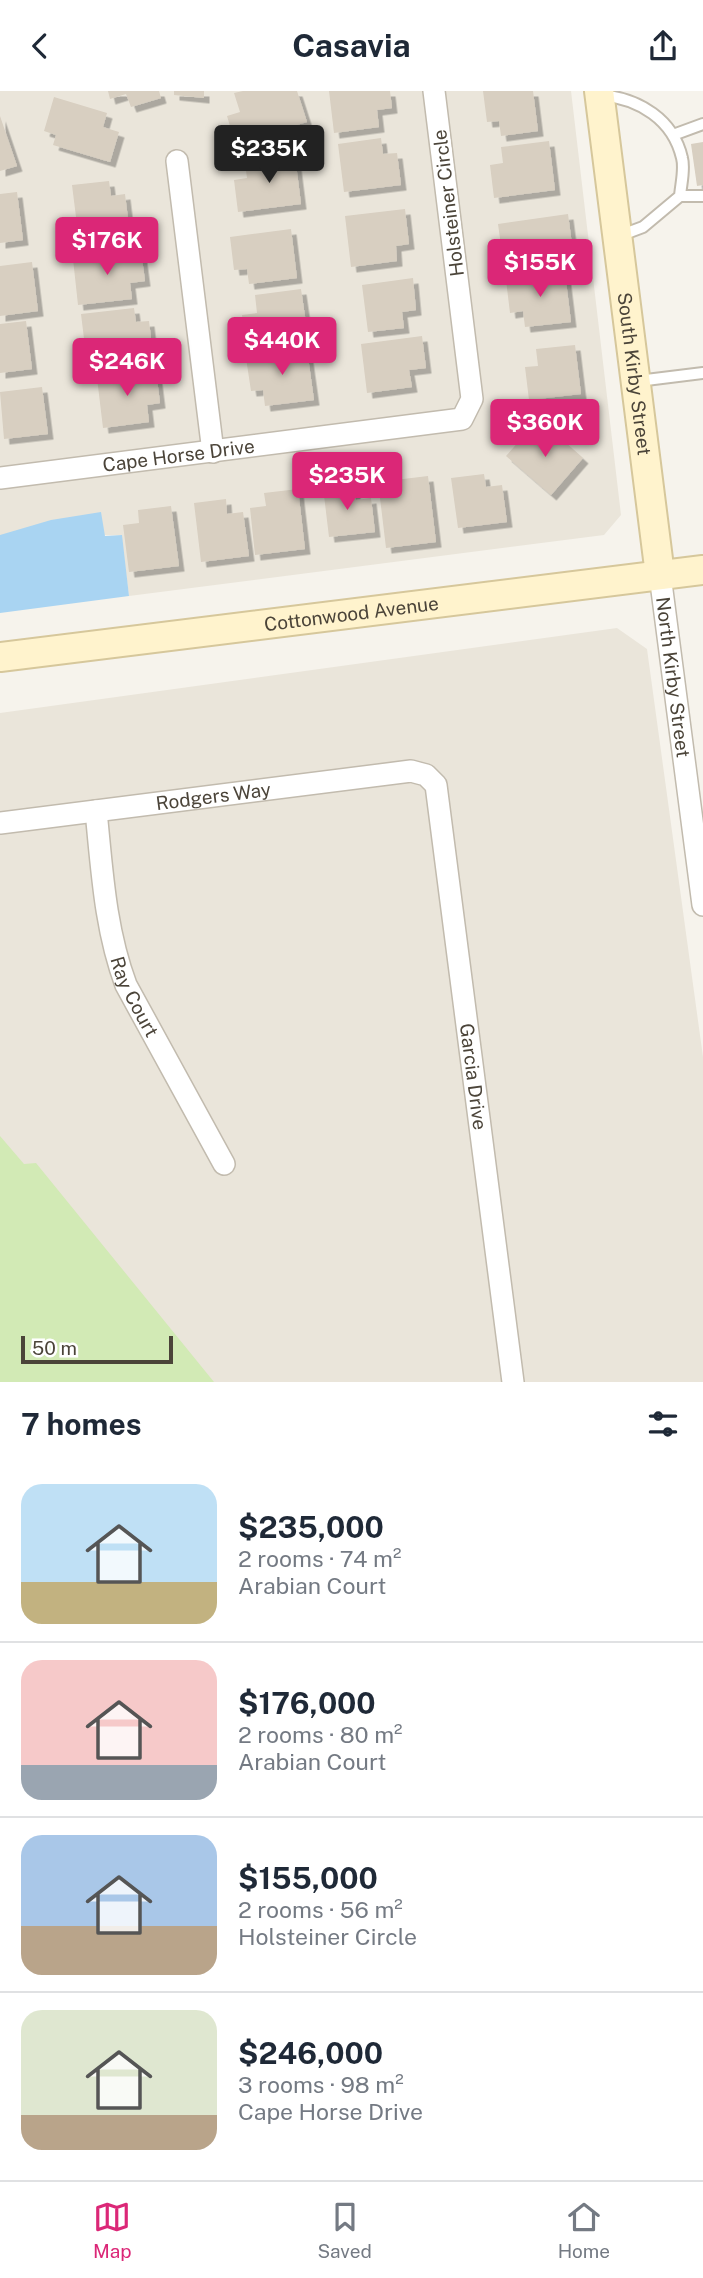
<!DOCTYPE html>
<meta charset="utf-8">
<style>
:root{--surface:#fff;--page:#f2f2f3;--text:#1f2937;--muted:#747a83;--line:#e0e1e3;--accent:#db2777}
body{margin:0;font-family:"Public Sans",sans-serif;background:var(--page);color:var(--text);height:100vh;display:flex;flex-direction:column;font-size:26px;white-space:nowrap}
*{box-sizing:border-box;margin:0}
p{font-size:23px;color:var(--muted)}
.icon{flex:none;width:38px;height:38px;fill:none;stroke:currentColor;stroke-width:2;stroke-linecap:round;stroke-linejoin:round}
.map{position:relative;height:1291px;overflow:hidden}
.details{display:flex;flex-direction:column;background:var(--surface);flex:1}
.details>*{flex:none}
.scale{position:absolute;left:21px;bottom:18px;width:152px;box-sizing:border-box;padding-left:7px;border:4px solid #4b4439;border-top:0;font-size:19px;line-height:24px;white-space:nowrap;color:#4b4439;-webkit-text-stroke:5px #fff;paint-order:stroke}
.price{position:absolute;translate:-50% -60px;padding:0 16px;border-radius:7px;background:var(--accent);color:#fff;font-size:23px;line-height:46px;filter:drop-shadow(0 2px 4px #0008)}
.price::after{content:'';position:absolute;left:50%;top:42px;width:21px;height:16px;margin-left:-10px;background:inherit;clip-path:polygon(0 0,100% 0,50% 100%)}
.price.active{background:#222;color:#fff}
ul{padding:0;list-style:none}
li{display:flex;align-items:center;gap:21px;height:175px;padding:0 21px}
li+li{border-top:2px solid var(--line)}
li span{display:grid;place-items:center;flex:none;width:196px;height:140px;border-radius:21px;color:#555}
li>.icon{margin-inline-start:auto}
span .icon{width:84px;height:84px;fill:#fffc;stroke-width:1}
li b{font-size:30px}
h2{display:flex;justify-content:space-between;align-items:center;height:84px;padding:0 21px;font-size:30px}
header{display:flex;justify-content:space-between;align-items:center;height:91px;padding:0 21px;background:var(--surface);font-size:32px;font-weight:700}
.menu{display:flex;justify-content:space-around;align-items:center;height:98px;border-top:2px solid var(--line);background:var(--surface);font-size:19px;color:var(--muted)}
.menu a{display:grid;justify-items:center;gap:4px}
.menu .active{color:var(--accent)}
.map>svg:first-child{display:block}
</style>
<header><svg class="icon" aria-label="back" viewBox="0 0 24 24"><path d="M15 5l-7 7 7 7"/></svg>Casavia<svg class="icon" aria-label="share" viewBox="0 0 24 24"><path d="M12 15V3M7 8l5-5 5 5M5 13v7h14v-7"/></svg></header>
<div class="map">
<svg width="703" height="1291" viewBox="0 0 703 1291">
<defs>
<filter id="shadow"><feDropShadow dx="5.5" dy="5.5" stdDeviation="0" flood-color="#0004"/></filter>
</defs>
<rect width="100%" height="100%" fill="#f6f3ec"/>
<path fill="#eae5da" d="M 0,0 L 571,0 L 621,424 L 604,444 L 129,505 L 121,444 L 0,444 Z
M 617,537 L 647,558 L 703,966 L 703,1291 L 0,1291 L 0,622 Z"/>
<path fill="#d2eab5" d="M 0,1045 L 24,1073 L 36,1072 L 214,1291 L 0,1291 Z"/>
<path fill="#a9d4f2" d="M 101,421 L 105,445 L 122,444 L 129,505 L 0,522 L 0,444 L 51,429 Z"/>
<path fill="#d8cfc1" filter="url(#shadow)" d="M 108,0 L 159,0 L 161,7 L 131,16 L 126,3 L 110,8 Z
M 174,0 L 204,0 L 204,7 L 174,4 Z
M 243,0 L 297,0 L 307,31 L 235,52 L 227,25 L 240,21 L 234,2 Z
M 329,0 L 390,0 L 392,17 L 377,19 L 379,36 L 334,42 Z
M 483,0 L 533,0 L 538,40 L 501,45 L 499,30 L 487,31 Z
M 54,6 L 107,22 L 103,36 L 119,41 L 110,71 L 53,54 L 56,44 L 44,40 Z
M 0,25 L 17,75 L 0,80 Z
M 381,47 L 383,63 L 397,62 L 401,94 L 344,101 L 338,53 Z
M 549,50 L 555,99 L 494,107 L 490,74 L 503,72 L 501,56 Z
M 703,51 L 703,94 L 697,95 L 691,53 Z
M 295,65 L 301,113 L 238,121 L 234,89 L 247,87 L 245,72 Z
M 109,90 L 111,105 L 125,103 L 129,136 L 78,142 L 72,94 Z
M 17,101 L 23,149 L 0,152 L 0,103 Z
M 405,118 L 409,153 L 396,155 L 397,170 L 351,176 L 345,125 Z
M 568,123 L 574,169 L 519,176 L 517,160 L 502,162 L 498,133 Z
M 291,138 L 297,187 L 249,193 L 247,178 L 234,179 L 230,146 Z
M 141,160 L 145,190 L 130,192 L 132,208 L 78,214 L 73,168 Z
M 32,171 L 38,220 L 0,225 L 0,175 Z
M 565,182 L 571,231 L 525,236 L 523,220 L 510,222 L 506,189 Z
M 413,187 L 416,219 L 402,221 L 404,237 L 368,241 L 362,194 Z
M 301,198 L 308,246 L 246,255 L 242,224 L 257,222 L 255,204 Z
M 134,217 L 136,231 L 149,230 L 153,264 L 87,272 L 81,223 Z
M 26,230 L 32,278 L 0,282 L 0,233 Z
M 422,245 L 426,277 L 409,279 L 412,296 L 367,302 L 361,253 Z
M 575,254 L 581,303 L 529,309 L 525,276 L 538,275 L 536,258 Z
M 307,259 L 314,309 L 265,315 L 263,299 L 251,300 L 246,267 Z
M 156,280 L 160,312 L 147,314 L 149,331 L 103,337 L 97,287 Z
M 42,296 L 48,343 L 4,348 L 0,301 Z
M 549,337 L 583,367 L 551,404 L 506,365 L 528,340 L 538,349 Z
M 484,383 L 486,396 L 502,394 L 507,431 L 458,437 L 451,387 Z
M 428,385 L 436,451 L 386,457 L 380,407 L 397,404 L 395,389 Z
M 354,392 L 356,409 L 371,407 L 375,441 L 329,446 L 323,396 Z
M 298,398 L 305,458 L 255,464 L 250,417 L 266,415 L 264,402 Z
M 226,408 L 227,423 L 243,421 L 249,465 L 201,471 L 194,412 Z
M 171,415 L 179,475 L 129,481 L 123,434 L 139,432 L 138,419 Z"/>
<g fill="none" stroke-linecap="round" stroke-linejoin="round">
<defs>
<path id="lane" d="M 602,4 C 639,8 673,28 682,67 C 685,78 681,93 680,105 L 643,136 L 619,145
M 673,44 L 703,33
M 680,105 L 703,105
M 638,290 L 703,282"/>
<g id="street">
<path d="M 177,70 L 213,361"/>
<path id="s1" d="M 0,387 L 462,328 L 472,308 L 434,0"/>
<path id="s2" d="M 660,484 L 703,814"/>
<path id="s3" d="M 96,720 C 102,779 105,838 126,894 L 224,1073"/>
<path id="s4" d="M 0,732 L 411,680 L 426,684 L 436,694 L 513,1291"/>
</g>
<g id="secondary">
<path id="s5" d="M 599,0 L 660,484"/>
<path id="s6" d="M 0,566 L 703,479"/>
</g>
</defs>
<use href="#lane" stroke="#c2bbae" stroke-width="14"/>
<use href="#street" stroke="#c2bbae" stroke-width="24"/>
<use href="#secondary" stroke="#d6c79b" stroke-width="32"/>
<use href="#lane" stroke="#fff" stroke-width="10"/>
<use href="#street" stroke="#fff" stroke-width="21"/>
<use href="#secondary" stroke="#fff3cd" stroke-width="28"/>
</g>
<g text-anchor="middle" stroke-width="6" stroke-linejoin="round" paint-order="stroke">
<g font-size="19" fill="#4b4439" stroke="#fff">
<text transform="translate(448 112) rotate(-97)" y="7">Holsteiner Circle</text>
<text dy="7" stroke="none"><textPath href="#s5" startOffset="285">South Kirby Street</textPath></text>
<text dy="7" stroke="none"><textPath href="#s1" startOffset="180">Cape Horse Drive</textPath></text>
<text dy="7" stroke="none"><textPath href="#s6" startOffset="354">Cottonwood Avenue</textPath></text>
<text dy="7" stroke="none"><textPath href="#s2" startOffset="103">North Kirby Street</textPath></text>
<text dy="7" stroke="none"><textPath href="#s4" startOffset="215">Rodgers Way</textPath></text>
<text dy="7" stroke="none"><textPath href="#s3" startOffset="191">Ray Court</textPath></text>
<text dy="7" stroke="none"><textPath href="#s4" startOffset="738">Garcia Drive</textPath></text>
</g>
</g>
</svg>
<div class="scale">50 m</div>
<b class="price active" style="left:269px;top:94px">$235K</b>
<b class="price" style="left:107px;top:186px">$176K</b>
<b class="price" style="left:540px;top:208px">$155K</b>
<b class="price" style="left:282px;top:286px">$440K</b>
<b class="price" style="left:127px;top:307px">$246K</b>
<b class="price" style="left:545px;top:368px">$360K</b>
<b class="price" style="left:347px;top:421px">$235K</b>
</div>
<section class="details">
<h2>7 homes<svg class="icon" aria-label="filters" viewBox="0 0 24 24"><path d="M4 7h16M4 17h16"/><circle cx="9" cy="7" r="2"/><circle cx="15" cy="17" r="2"/></svg></h2>
<ul>
<li><span style="background:linear-gradient(#bfe0f5 70%,#c2b280 0)"><svg class="icon" aria-label="home" viewBox="0 0 24 24"><path d="M3 11l9-7 9 7M6 9v11h12V9"/></svg></span><div><b>$235,000</b><p>2 rooms · 74 m²</p><p>Arabian Court</p></div></li>
<li><span style="background:linear-gradient(#f6c9c9 75%,#9aa5b1 0)"><svg class="icon" aria-label="home" viewBox="0 0 24 24"><path d="M3 11l9-7 9 7M6 9v11h12V9"/></svg></span><div><b>$176,000</b><p>2 rooms · 80 m²</p><p>Arabian Court</p></div></li>
<li><span style="background:linear-gradient(#a9c7e8 65%,#b9a48a 0)"><svg class="icon" aria-label="home" viewBox="0 0 24 24"><path d="M3 11l9-7 9 7M6 9v11h12V9"/></svg></span><div><b>$155,000</b><p>2 rooms · 56 m²</p><p>Holsteiner Circle</p></div></li>
<li><span style="background:linear-gradient(#dfe7d0 75%,#b9a48a 0)"><svg class="icon" aria-label="home" viewBox="0 0 24 24"><path d="M3 11l9-7 9 7M6 9v11h12V9"/></svg></span><div><b>$246,000</b><p>3 rooms · 98 m²</p><p>Cape Horse Drive</p></div></li>
</ul>
</section>
<nav class="menu">
<a class="active"><svg class="icon" aria-label="map" viewBox="0 0 24 24"><path d="M3 6l6-2 6 2 6-2v14l-6 2-6-2-6 2zM9 4v14M15 6v14"/></svg>Map</a>
<a><svg class="icon" aria-label="saved" viewBox="0 0 24 24"><path d="M7 4h10v16l-5-4-5 4z"/></svg>Saved</a>
<a><svg class="icon" aria-label="home" viewBox="0 0 24 24"><path d="M3 11l9-7 9 7M6 9v11h12V9"/></svg>Home</a>
</nav>
